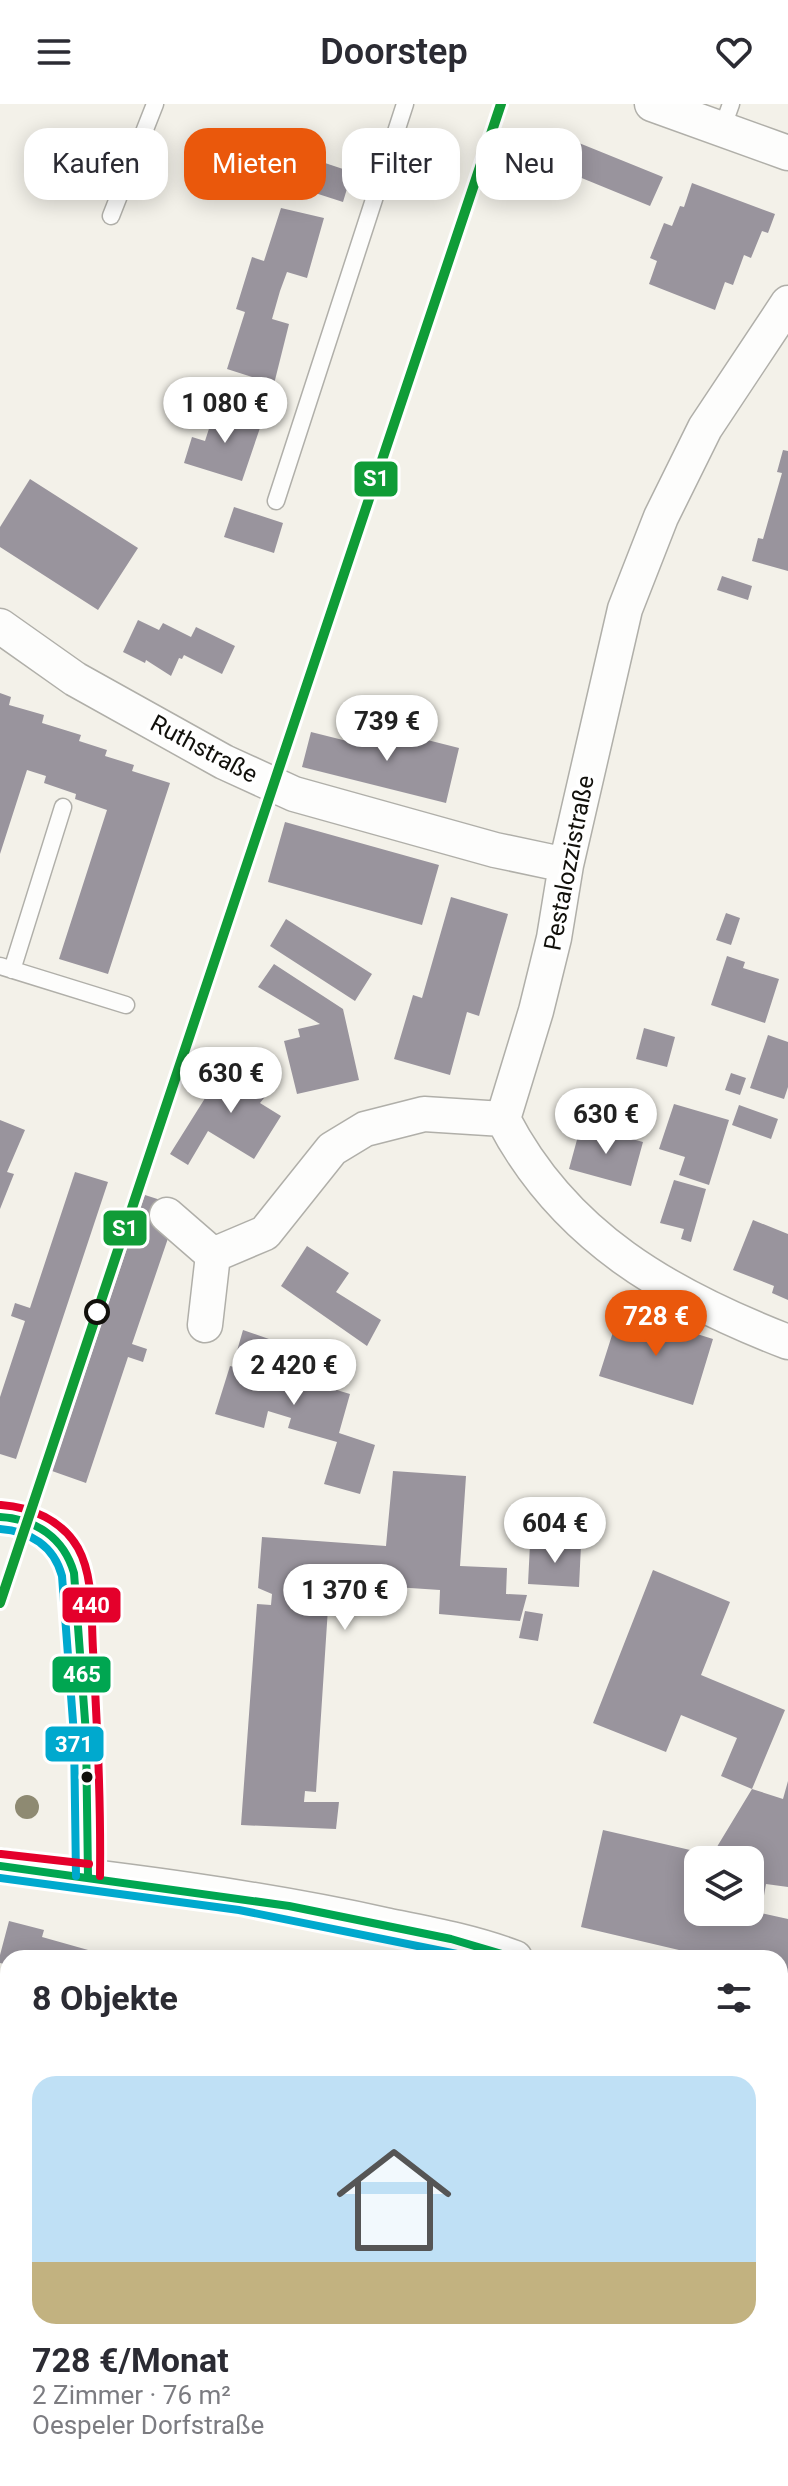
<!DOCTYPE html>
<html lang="de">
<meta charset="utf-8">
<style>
:root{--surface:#fff;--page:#f7f7f7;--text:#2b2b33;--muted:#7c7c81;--line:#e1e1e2;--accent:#ea580c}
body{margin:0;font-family:Roboto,sans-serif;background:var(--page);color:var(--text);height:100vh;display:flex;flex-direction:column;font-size:30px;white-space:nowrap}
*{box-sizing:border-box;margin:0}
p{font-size:26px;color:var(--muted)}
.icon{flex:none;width:44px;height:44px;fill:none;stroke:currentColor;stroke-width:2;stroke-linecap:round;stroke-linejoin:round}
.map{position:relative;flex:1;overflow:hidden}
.sheet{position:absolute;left:0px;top:1846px;width:788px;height:536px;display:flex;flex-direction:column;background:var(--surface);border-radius:24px 24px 0 0;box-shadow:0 4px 20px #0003}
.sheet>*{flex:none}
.top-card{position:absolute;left:24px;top:24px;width:740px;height:72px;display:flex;gap:16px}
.tools{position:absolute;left:684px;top:1742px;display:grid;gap:16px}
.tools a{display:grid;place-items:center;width:80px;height:80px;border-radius:16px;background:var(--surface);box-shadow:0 4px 20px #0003;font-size:40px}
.price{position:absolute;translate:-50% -68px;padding:0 18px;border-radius:28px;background:#fff;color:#222;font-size:26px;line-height:52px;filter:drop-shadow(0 2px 4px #0008)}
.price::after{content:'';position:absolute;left:50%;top:48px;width:24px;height:18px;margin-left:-12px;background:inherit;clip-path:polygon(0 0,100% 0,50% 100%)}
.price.on{background:var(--accent);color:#fff}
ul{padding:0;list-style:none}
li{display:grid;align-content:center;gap:16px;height:424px;padding:0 32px}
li+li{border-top:2px solid var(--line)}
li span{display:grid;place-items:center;height:248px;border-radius:24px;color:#555}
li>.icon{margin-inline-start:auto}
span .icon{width:144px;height:144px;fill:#fffc;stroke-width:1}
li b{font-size:34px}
h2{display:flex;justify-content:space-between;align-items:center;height:96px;padding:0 32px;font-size:34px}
.chip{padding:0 28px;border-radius:24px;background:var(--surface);box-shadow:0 4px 20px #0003;font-size:28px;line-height:72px}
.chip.on{background:var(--accent);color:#fff}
header{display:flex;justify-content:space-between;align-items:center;height:104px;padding:0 32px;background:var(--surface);font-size:36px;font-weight:600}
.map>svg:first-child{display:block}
</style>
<header><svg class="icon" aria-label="menu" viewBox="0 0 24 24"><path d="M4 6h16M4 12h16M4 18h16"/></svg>Doorstep<svg class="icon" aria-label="heart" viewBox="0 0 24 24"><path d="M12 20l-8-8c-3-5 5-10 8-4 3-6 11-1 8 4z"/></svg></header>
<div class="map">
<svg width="788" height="2382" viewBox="0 0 788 2382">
<rect width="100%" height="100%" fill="#f3f1e9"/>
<path fill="#e7deb3" d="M 359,2374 L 732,2374 L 735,2382 L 357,2382 Z"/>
<path fill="#99949d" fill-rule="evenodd" d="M 579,39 L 663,73 L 650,102 L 567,68 Z
M 322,58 L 352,68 L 343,98 L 312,88 Z
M 692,79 L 775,110 L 768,129 L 762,127 L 751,154 L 744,151 L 733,181 L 725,178 L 715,206 L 649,180 L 657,157 L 650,154 L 664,119 L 672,122 L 680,102 L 684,103 Z
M 281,104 L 324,114 L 307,174 L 287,168 L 280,187 L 272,215 L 289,220 L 274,280 L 227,265 L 245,208 L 236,205 L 252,153 L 264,157 Z
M 216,303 L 262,318 L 242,377 L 184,359 L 192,333 L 205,337 Z
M 783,346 L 788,347 L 788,467 L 752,457 L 758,434 L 763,435 L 782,369 L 777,368 Z
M 30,375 L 138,444 L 98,506 L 0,443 L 0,423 Z
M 234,403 L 283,419 L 274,449 L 224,433 Z
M 722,472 L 752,482 L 748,496 L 717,486 Z
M 138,516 L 159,526 L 163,519 L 191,533 L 196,523 L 235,542 L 222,570 L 184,551 L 182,555 L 179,554 L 171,572 L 146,556 L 145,559 L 123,548 Z
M 0,589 L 11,593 L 9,601 L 44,611 L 42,619 L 81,631 L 79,637 L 107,646 L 105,652 L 134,661 L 132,667 L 170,679 L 108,870 L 59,855 L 107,706 L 75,695 L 76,690 L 44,679 L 46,672 L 27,666 L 0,750 Z
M 376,623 L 459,644 L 446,699 L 302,663 L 311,628 L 371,643 Z
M 285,718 L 439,761 L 422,821 L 268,778 Z
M 451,793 L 508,810 L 479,912 L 467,908 L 450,971 L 394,955 L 413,891 L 422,894 Z
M 726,809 L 740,814 L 731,841 L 716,836 Z
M 286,815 L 372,870 L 355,897 L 270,842 Z
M 727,852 L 745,858 L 743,864 L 779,875 L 765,919 L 711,901 Z
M 274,860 L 343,905 L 359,976 L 297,990 L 284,937 L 300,933 L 298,925 L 320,920 L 258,883 Z
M 644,924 L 675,933 L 667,963 L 636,955 Z
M 768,931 L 788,938 L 788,983 L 784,995 L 750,984 Z
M 229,956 L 272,984 L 260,999 L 281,1012 L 254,1055 L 208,1027 L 188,1061 L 170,1050 Z
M 731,969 L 746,974 L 740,991 L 725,986 Z
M 674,1000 L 729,1016 L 709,1081 L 679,1071 L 685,1053 L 659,1045 Z
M 739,1001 L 778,1015 L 771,1035 L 732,1021 Z
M 0,1016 L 25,1026 L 7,1068 L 14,1070 L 0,1105 Z
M 581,1021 L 643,1038 L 631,1082 L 569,1065 Z
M 75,1068 L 108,1078 L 16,1355 L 0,1350 L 0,1293 L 25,1217 L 11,1212 L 15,1199 L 30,1204 Z
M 674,1076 L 706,1085 L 691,1138 L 681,1135 L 684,1125 L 660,1119 Z
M 145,1091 L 179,1102 L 132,1240 L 147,1245 L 143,1258 L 128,1253 L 86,1379 L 52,1367 Z
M 753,1116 L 788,1130 L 788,1196 L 772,1189 L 774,1182 L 733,1166 Z
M 307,1142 L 349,1169 L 336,1188 L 381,1216 L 367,1242 L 281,1182 Z
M 620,1206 L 713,1235 L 693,1301 L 599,1272 Z
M 243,1226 L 286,1241 L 277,1278 L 300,1284 L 304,1270 L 332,1278 L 330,1284 L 350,1290 L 339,1329 L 375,1341 L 360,1390 L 324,1380 L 337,1338 L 288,1324 L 291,1314 L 268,1307 L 264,1324 L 215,1310 L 230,1262 L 249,1267 L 249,1258 L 235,1254 Z
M 393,1367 L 466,1372 L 460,1462 L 507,1464 L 506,1490 L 527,1491 L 520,1517 L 439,1510 L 440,1486 L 380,1482 L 378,1507 L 328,1504 L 316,1688 L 305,1687 L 304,1698 L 339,1698 L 336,1725 L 241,1721 L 257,1500 L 271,1501 L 272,1490 L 258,1484 L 262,1433 L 386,1442 Z
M 530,1440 L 581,1441 L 579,1483 L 528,1480 Z
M 653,1466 L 730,1498 L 701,1571 L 785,1606 L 752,1685 L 783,1695 L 788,1677 L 788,1783 L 766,1780 L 761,1809 L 788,1815 L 788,1869 L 780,1868 L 780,1854 L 713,1854 L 581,1823 L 603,1726 L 712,1751 L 752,1685 L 721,1672 L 737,1634 L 681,1611 L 666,1648 L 593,1619 ZM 698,1756 L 750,1756 L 750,1808 L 698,1808 Z
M 525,1507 L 543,1510 L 538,1537 L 519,1534 Z
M 9,1817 L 44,1826 L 42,1833 L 113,1853 L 8,1854 L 8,1933 L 0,1931 L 0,1874 L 4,1860 L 0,1859 L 0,1851 Z
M 780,1935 L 788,1936 L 782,1984 L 780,1984 Z
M 788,2123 L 788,2143 L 780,2146 L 780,2126 Z
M 788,2217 L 788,2308 L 787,2308 L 780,2286 L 780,2220 Z"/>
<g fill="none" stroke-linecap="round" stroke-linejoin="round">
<defs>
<path id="lane" d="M 722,25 L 731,0
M 111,112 L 155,0
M 276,397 L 405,0
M 0,862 L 126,901
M 12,866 L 63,703
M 0,1413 C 25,1413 54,1426 67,1449 C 79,1469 80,1521 81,1545 C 86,1621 89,1696 88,1772"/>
<path id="street" d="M 652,0 L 788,49
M 0,522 L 75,575 L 224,658 L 294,690 L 495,746 L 566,761
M 503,1015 C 564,1133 669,1192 788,1238
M 167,1111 L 213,1151
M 205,1221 L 213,1151 L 265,1129 L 332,1045 L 365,1025 L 424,1010 L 503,1015 L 536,907 L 554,834 L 566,761 L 625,505 L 661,413 L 705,324 L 788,199
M 0,1762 C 129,1777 258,1793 385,1821 C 429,1830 473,1838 515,1854
M 780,1908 L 788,1909
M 762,2374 L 764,2382"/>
</defs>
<use href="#lane" stroke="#b0afa9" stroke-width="19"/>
<use href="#street" stroke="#b0afa9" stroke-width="37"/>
<use href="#lane" stroke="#fdfdfc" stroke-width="16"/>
<use href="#street" stroke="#fdfdfc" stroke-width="34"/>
<defs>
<path id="bus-1" d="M 0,1413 C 36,1415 64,1434 74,1469 L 86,1630 L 88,1772
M 0,1762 L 289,1802 L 451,1835 L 515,1854"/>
<path id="bus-2" d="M 0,1425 C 30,1427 54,1442 62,1472 L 74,1631 L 76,1772
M 0,1774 L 239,1806 L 477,1854"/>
<path id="bus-3" d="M 1,1401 C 31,1403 62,1416 78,1444 C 94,1473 91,1513 93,1546 C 97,1621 101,1696 100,1772
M 1,1750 L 89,1760"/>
</defs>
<use href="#bus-1" stroke="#fff" stroke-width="14"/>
<use href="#bus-2" stroke="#fff" stroke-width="14"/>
<use href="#bus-3" stroke="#fff" stroke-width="14"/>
<use href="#bus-1" stroke="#00a651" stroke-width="8"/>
<use href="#bus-2" stroke="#00a9ce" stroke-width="8"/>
<use href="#bus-3" stroke="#e4002b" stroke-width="8"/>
<defs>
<path id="rail-1" d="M 0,1499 L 501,0"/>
</defs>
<use href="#rail-1" stroke="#fff" stroke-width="16"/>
<use href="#rail-1" stroke="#109c37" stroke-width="10"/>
</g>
<circle fill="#8e8a72" cx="27" cy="1703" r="12"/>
<circle fill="#fff" stroke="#11100b" stroke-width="4" cx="97" cy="1208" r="11"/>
<circle fill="#11100b" stroke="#fff" stroke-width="3" cx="87" cy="1673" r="7"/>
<g text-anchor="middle" stroke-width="8" stroke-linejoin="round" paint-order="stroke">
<g font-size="24" fill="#11100b" stroke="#fff">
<text transform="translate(204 645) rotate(28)" y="8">Ruthstraße</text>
<text transform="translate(569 759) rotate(-79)" y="8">Pestalozzistraße</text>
</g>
</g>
<g stroke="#fff" stroke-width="3">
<rect x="353" y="356" width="46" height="38" rx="8" fill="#109c37"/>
<rect x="102" y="1105" width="46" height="38" rx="8" fill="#109c37"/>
<rect x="61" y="1482" width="61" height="38" rx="8" fill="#e4002b"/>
<rect x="51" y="1551" width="61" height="39" rx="8" fill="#00a651"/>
<rect x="44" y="1621" width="61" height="38" rx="8" fill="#00a9ce"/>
</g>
<g font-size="22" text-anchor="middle" font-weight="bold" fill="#fff">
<text x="376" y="382">S1</text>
<text x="125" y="1132">S1</text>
<text x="91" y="1509">440</text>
<text x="82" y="1578">465</text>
<text x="74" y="1648">371</text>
</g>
</svg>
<div class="tools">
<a><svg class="icon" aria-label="layers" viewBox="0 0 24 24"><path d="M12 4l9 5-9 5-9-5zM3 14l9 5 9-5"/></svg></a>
</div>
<b class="price" style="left:225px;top:341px">1 080 €</b>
<b class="price" style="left:387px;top:659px">739 €</b>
<b class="price" style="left:231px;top:1011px">630 €</b>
<b class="price" style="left:606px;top:1052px">630 €</b>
<b class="price on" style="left:656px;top:1254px">728 €</b>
<b class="price" style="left:294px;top:1303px">2 420 €</b>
<b class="price" style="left:555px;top:1461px">604 €</b>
<b class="price" style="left:345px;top:1528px">1 370 €</b>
<div class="top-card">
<a class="chip">Kaufen</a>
<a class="chip on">Mieten</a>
<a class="chip">Filter</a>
<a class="chip">Neu</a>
</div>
<section class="sheet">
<h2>8 Objekte<svg class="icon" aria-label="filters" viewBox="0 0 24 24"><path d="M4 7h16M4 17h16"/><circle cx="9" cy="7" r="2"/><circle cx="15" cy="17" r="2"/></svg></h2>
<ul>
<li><span style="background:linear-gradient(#bfe0f5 75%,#c2b280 0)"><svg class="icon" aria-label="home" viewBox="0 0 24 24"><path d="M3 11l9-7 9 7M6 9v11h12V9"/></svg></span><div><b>728 €/Monat</b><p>2 Zimmer · 76 m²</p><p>Oespeler Dorfstraße</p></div></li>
</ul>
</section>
</div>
